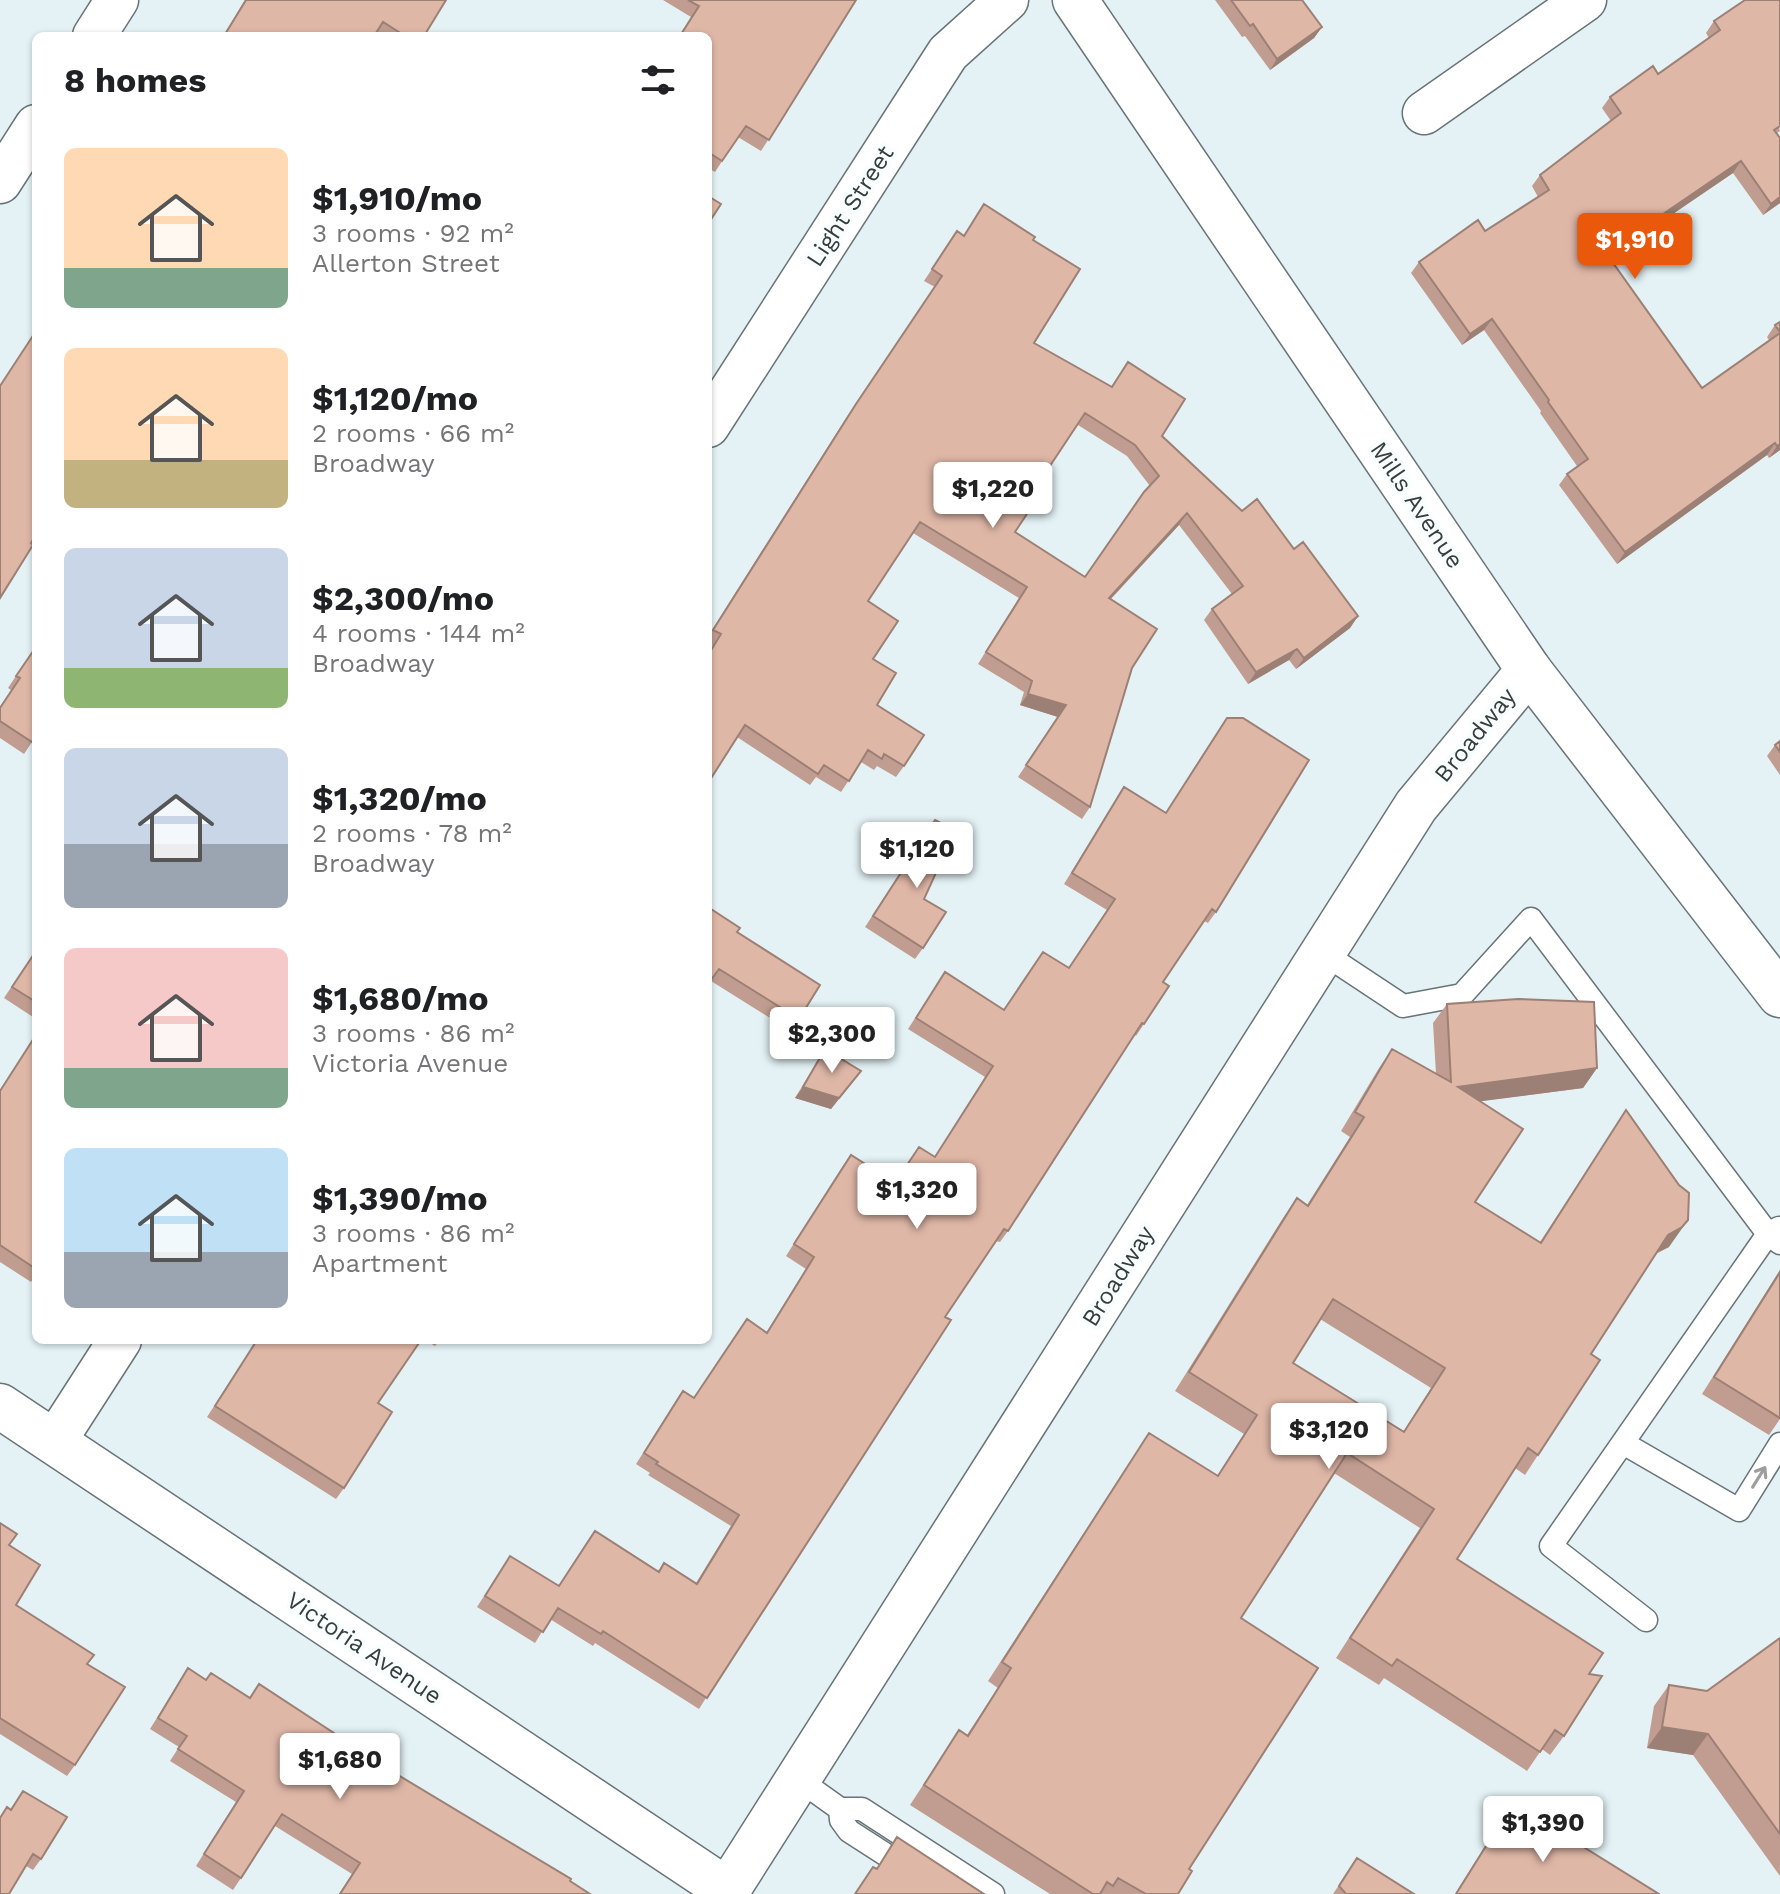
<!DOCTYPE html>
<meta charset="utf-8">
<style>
:root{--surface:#fff;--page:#f6f6f6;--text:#202124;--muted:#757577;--accent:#ea580c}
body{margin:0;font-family:"Work Sans",sans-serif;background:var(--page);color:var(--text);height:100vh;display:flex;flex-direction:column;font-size:30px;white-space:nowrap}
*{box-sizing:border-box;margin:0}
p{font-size:26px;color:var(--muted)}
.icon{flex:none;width:44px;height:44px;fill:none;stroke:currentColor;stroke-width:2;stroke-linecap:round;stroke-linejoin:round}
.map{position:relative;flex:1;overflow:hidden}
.drawer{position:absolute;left:32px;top:32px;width:680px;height:1312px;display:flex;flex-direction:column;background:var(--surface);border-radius:12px;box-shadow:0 2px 6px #0004}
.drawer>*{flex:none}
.price{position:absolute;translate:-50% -68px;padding:0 18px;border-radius:8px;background:#fff;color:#222;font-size:26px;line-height:52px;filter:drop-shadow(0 2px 4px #0008)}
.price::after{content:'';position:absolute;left:50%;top:48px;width:24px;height:18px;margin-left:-12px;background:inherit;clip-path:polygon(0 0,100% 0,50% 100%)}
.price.on{background:var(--accent);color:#fff}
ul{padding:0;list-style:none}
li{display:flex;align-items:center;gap:24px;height:200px;padding:0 32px}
li span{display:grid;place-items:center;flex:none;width:224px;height:160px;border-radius:12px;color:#555}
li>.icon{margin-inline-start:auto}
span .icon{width:96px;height:96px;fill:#fffc;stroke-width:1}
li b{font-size:34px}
h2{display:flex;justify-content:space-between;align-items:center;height:96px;padding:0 32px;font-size:34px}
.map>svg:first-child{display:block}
</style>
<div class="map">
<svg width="1780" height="1894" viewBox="0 0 1780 1894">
<rect width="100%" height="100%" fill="#e4f2f5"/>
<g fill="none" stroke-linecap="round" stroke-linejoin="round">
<defs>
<path id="service" d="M 1323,953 L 1403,1006 L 1462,995 L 1531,919 L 1768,1234 L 1780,1243
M 1623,1443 L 1739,1510 L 1780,1444
M 1646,1620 L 1551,1546 L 1768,1234 L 1779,1228
M 798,1779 L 840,1809 L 862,1809 L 993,1894
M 840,1809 L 841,1820 L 849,1831 L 947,1894"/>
<path id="minor" d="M 94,36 L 117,0
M 1424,113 L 1585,0
M 0,182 L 36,126
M 708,426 L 948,53 L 1007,0
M 55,1441 L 120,1340"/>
<path id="tertiary" d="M 0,1406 L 727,1890
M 725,1894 L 1416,806 L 1529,670"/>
<path id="secondary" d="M 1075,0 L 1529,670 L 1780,995"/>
</defs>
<use href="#service" stroke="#687477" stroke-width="25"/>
<use href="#minor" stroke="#687477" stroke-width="45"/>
<use href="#tertiary" stroke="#687477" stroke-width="47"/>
<use href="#secondary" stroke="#687477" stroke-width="47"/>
<use href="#service" stroke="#fff" stroke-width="22"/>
<use href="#minor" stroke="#fff" stroke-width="42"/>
<use href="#tertiary" stroke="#fff" stroke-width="44"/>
<use href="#secondary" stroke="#fff" stroke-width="44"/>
</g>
<path fill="#c09d90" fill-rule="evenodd" d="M 245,0 L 446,0 L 424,36 L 379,36 L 375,34 L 374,36 L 223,36 Z
M 663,0 L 856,0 L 761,151 L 738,137 L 715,172 L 708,168 L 708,36 L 679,36 L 691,17 Z
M 1215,0 L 1302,0 L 1322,27 L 1314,38 L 1270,70 L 1245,36 L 1242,37 Z
M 1745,0 L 1780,131 L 1777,133 L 1780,203 L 1763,215 L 1733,173 L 1609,257 L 1702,388 L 1769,340 L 1767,337 L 1775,325 L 1780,322 L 1780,450 L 1769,458 L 1767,455 L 1617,564 L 1559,485 L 1567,474 L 1577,466 L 1540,413 L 1541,411 L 1484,330 L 1462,345 L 1411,273 L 1419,262 L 1485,231 L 1538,197 L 1532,186 L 1540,175 L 1611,121 L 1602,108 L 1610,97 L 1658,74 L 1709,38 L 1706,33 L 1714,21 Z
M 957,231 L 963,236 L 1033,240 L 1034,343 L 1111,387 L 1128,362 L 1162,436 L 1242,511 L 1294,549 L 1358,616 L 1350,628 L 1296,669 L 1289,660 L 1248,684 L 1204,620 L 1212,609 L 1232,594 L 1179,525 L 1111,599 L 1132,668 L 1090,807 L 1082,819 L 1018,777 L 1058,717 L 1020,705 L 1024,692 L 978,664 L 1019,598 L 913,533 L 868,601 L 877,705 L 904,766 L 896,777 L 877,766 L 874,770 L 861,762 L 841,792 L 816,777 L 810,785 L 737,737 L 713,646 L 708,643 L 708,636 L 848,415 L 935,287 L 924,281 ZM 1078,425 L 1127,456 L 1150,486 L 1085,577 L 1015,532 L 1040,481 Z
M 36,646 L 36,736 L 24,754 L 0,738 L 0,707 L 11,690 L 8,688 Z
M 1780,741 L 1780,775 L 1767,756 L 1775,745 Z
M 1124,787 L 1216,912 L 1208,923 L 1204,921 L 1163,982 L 1169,986 L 1136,1036 L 1134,1034 L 1008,1231 L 1000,1242 L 996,1241 L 945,1317 L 699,1709 L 595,1643 L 593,1646 L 550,1619 L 535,1643 L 477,1607 L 510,1556 L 558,1586 L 658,1571 L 664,1563 L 696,1583 L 731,1526 L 648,1475 L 650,1473 L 636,1464 L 675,1403 L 693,1398 L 767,1332 L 806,1269 L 786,1256 L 843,1166 L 895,1182 L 935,1157 L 985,1077 L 908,1029 L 945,972 L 1003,1010 L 1069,968 L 1107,910 L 1064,884 Z
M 927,832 L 923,948 L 915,959 L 865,927 Z
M 737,932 L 799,1019 L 791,1031 L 711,981 Z
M 36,950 L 36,1019 L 4,998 Z
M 1447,1004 L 1597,1068 L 1583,1088 L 1480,1101 L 1475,1202 L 1540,1242 L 1626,1110 L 1669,1247 L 1656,1254 L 1591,1354 L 1538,1455 L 1525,1475 L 1515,1468 L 1457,1559 L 1589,1674 L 1564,1736 L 1550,1755 L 1542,1749 L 1527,1771 L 1384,1678 L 1379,1685 L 1336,1658 L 1420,1528 L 1334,1473 L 1241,1618 L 1189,1869 L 1178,1894 L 1050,1894 L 910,1805 L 959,1730 L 967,1735 L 998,1688 L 988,1681 L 1149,1433 L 1217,1476 L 1244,1434 L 1175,1391 L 1283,1218 L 1297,1198 L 1307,1205 L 1350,1137 L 1341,1131 L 1379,1068 L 1392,1049 L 1436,1074 L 1433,1023 ZM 1320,1319 L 1431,1388 L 1404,1431 L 1293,1363 Z
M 36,1034 L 36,1275 L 31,1282 L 0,1262 L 0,1091 Z
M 825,1049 L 861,1071 L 831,1109 L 795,1098 Z
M 1780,1270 L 1780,1419 L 1769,1435 L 1702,1394 Z
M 257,1340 L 271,1341 L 378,1403 L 344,1488 L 336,1499 L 207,1417 Z
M 425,1340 L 440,1340 L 435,1346 Z
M 0,1523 L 9,1545 L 16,1605 L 87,1664 L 75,1765 L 67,1776 L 0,1734 Z
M 1780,1638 L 1780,1876 L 1693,1755 L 1647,1748 L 1654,1706 L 1669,1685 L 1707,1691 Z
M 188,1668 L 206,1680 L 250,1698 L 259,1684 L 398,1775 L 590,1894 L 339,1894 L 352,1874 L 275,1826 L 233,1890 L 196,1866 L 236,1802 L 170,1761 L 179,1747 L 150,1729 Z
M 23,1791 L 41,1859 L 33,1870 L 26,1866 L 0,1894 L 0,1817 L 7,1807 L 10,1810 Z
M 1513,1803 L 1659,1894 L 1455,1894 L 1499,1824 Z
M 1357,1858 L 1414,1894 L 1333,1894 Z"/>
<path fill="#9c8075" d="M 1322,27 L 1314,38 L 1270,70 L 1277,59 Z
M 1741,161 L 1733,173 L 1598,265 L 1606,253 Z
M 1780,197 L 1780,203 L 1763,215 L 1771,204 Z
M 1492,319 L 1484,330 L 1462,345 L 1470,334 Z
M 1775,443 L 1767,455 L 1617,564 L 1625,552 Z
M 1780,444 L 1780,450 L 1769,458 L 1777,446 Z
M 1187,513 L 1179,525 L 1101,609 L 1109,598 Z
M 1358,616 L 1350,628 L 1296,669 L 1304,658 Z
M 1297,649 L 1289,660 L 1248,684 L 1256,672 Z
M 1028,694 L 1066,705 L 1058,717 L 1020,705 Z
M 1597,1068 L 1583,1088 L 1444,1106 L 1458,1087 Z
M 861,1071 L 831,1109 L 795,1098 L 803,1087 Z
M 1688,1220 L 1669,1247 L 1654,1254 L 1668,1235 Z
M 1662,1727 L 1708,1734 L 1693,1755 L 1647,1748 Z"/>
<path fill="#dfb7a7" stroke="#9c8075" stroke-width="2" fill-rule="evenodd" d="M 246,0 L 446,0 L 424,36 L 405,36 L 383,22 L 374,36 L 224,36 Z
M 688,0 L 856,0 L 769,140 L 746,126 L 722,161 L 708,152 L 708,36 L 680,36 L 699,6 Z
M 1231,0 L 1302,0 L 1322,27 L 1277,59 L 1253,24 L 1250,26 Z
M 1745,0 L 1780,0 L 1780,126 L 1774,130 L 1780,138 L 1780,197 L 1771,204 L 1741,161 L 1606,253 L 1702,388 L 1780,333 L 1780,444 L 1777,446 L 1775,443 L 1625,552 L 1567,474 L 1588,459 L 1548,402 L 1549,400 L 1492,319 L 1470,334 L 1419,262 L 1478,220 L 1485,231 L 1549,190 L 1540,175 L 1621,113 L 1610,97 L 1653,66 L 1658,74 L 1720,30 L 1714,21 Z
M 708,196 L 721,204 L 708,224 Z
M 984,204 L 1035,237 L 1033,240 L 1080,269 L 1034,343 L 1112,387 L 1128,362 L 1185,399 L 1162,436 L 1242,511 L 1257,499 L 1294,549 L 1303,542 L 1358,616 L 1304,658 L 1297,649 L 1256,672 L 1212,609 L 1243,586 L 1187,513 L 1109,598 L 1157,629 L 1132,668 L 1090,807 L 1026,765 L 1066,705 L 1028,694 L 1032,681 L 986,652 L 1027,587 L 920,522 L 868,601 L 898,621 L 873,659 L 896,673 L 877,705 L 924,735 L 904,766 L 884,754 L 882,759 L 868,750 L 849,781 L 824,765 L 818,774 L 745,725 L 708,783 L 708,655 L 721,634 L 713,630 L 856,404 L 942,276 L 932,269 L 957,231 L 964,236 ZM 1085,413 L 1135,445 L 1159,476 L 1144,492 L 1085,577 L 1015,532 L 1046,485 L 1040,481 Z
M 1780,322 L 1780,332 L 1775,325 Z
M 36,331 L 36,535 L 31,543 L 33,545 L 0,598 L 0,386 Z
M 36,647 L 36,736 L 32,742 L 0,721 L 0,708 L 20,678 L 16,676 Z
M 1227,718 L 1243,718 L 1309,760 L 1216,912 L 1212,909 L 1163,982 L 1169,986 L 1144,1024 L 1142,1023 L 1008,1231 L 1004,1229 L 945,1317 L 951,1320 L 707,1698 L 603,1631 L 601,1634 L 558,1608 L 543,1632 L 485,1596 L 510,1556 L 559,1586 L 595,1531 L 659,1572 L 664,1563 L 697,1584 L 739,1515 L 656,1464 L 658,1462 L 644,1453 L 683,1391 L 694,1398 L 747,1319 L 767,1333 L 814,1257 L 794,1244 L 851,1155 L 895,1183 L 919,1147 L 935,1157 L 993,1066 L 916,1018 L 945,972 L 1004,1010 L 1043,952 L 1069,968 L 1115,899 L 1072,873 L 1124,787 L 1166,813 Z
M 1780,741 L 1780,752 L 1775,745 Z
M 935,820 L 955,831 L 924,899 L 946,912 L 923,948 L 873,916 Z
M 708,907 L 740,928 L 737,932 L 820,985 L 799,1019 L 719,969 L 708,984 Z
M 36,951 L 36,1002 L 12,987 Z
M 1518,999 L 1594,1002 L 1597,1068 L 1458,1087 L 1523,1129 L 1475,1202 L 1541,1243 L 1626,1110 L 1679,1185 L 1689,1193 L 1688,1220 L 1682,1227 L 1668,1235 L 1591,1354 L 1600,1360 L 1538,1455 L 1528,1448 L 1457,1559 L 1603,1653 L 1589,1674 L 1602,1676 L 1564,1736 L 1555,1730 L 1540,1752 L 1397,1659 L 1392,1666 L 1350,1638 L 1434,1509 L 1347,1453 L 1241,1618 L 1318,1668 L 1189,1869 L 1192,1871 L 1178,1894 L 1146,1894 L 1118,1878 L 1113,1886 L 1107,1882 L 1100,1894 L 1093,1894 L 924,1785 L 959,1730 L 968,1736 L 1011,1668 L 1002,1662 L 1149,1433 L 1218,1476 L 1257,1415 L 1189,1372 L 1297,1198 L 1308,1206 L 1364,1117 L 1355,1112 L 1392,1049 L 1451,1082 L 1447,1004 ZM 1333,1299 L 1445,1368 L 1404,1432 L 1293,1363 Z
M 36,1035 L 36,1269 L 0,1245 L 0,1091 Z
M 825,1049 L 861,1071 L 839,1098 L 803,1087 Z
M 1780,1272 L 1780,1418 L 1714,1377 Z
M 257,1340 L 270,1340 L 272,1341 L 272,1340 L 421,1340 L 378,1403 L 392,1412 L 344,1488 L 215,1406 Z
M 0,1523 L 17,1534 L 9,1545 L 40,1565 L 16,1605 L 94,1655 L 87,1664 L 125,1687 L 75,1765 L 0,1718 Z
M 1780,1638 L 1780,1834 L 1708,1734 L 1662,1727 L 1669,1685 L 1707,1691 Z
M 188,1668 L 206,1680 L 211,1673 L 250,1698 L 259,1684 L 398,1775 L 571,1879 L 570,1881 L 590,1894 L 340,1894 L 360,1863 L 282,1814 L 241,1878 L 204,1854 L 244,1791 L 178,1749 L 187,1736 L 158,1718 Z
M 23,1791 L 67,1817 L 41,1859 L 33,1854 L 9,1894 L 0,1894 L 0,1818 L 7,1807 L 11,1810 Z
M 1513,1803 L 1659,1894 L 1456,1894 Z
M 897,1837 L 984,1894 L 855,1894 L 873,1867 L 877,1869 Z
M 1357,1858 L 1414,1894 L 1346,1894 L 1339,1886 Z"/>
<defs><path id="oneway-shaft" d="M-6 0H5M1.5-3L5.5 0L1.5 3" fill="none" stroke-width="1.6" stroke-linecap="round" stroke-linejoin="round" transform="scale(2)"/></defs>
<use stroke="#9c9e9f" href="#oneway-shaft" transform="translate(1759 1477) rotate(-58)"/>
<g text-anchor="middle" stroke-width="8" stroke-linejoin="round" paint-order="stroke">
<g font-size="24" fill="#383e3f" stroke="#f8fdfe">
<text transform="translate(850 206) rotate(-57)" y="8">Light Street</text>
<text transform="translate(1417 505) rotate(56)" y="8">Mills Avenue</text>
<text transform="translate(1475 735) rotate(-51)" y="8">Broadway</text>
<text transform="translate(1118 1276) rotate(-58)" y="8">Broadway</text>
<text transform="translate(364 1648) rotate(34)" y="8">Victoria Avenue</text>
</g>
</g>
</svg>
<b class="price on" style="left:1635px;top:281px">$1,910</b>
<b class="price" style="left:993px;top:530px">$1,220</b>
<b class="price" style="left:917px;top:890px">$1,120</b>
<b class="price" style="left:832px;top:1075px">$2,300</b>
<b class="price" style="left:917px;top:1231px">$1,320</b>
<b class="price" style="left:1329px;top:1471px">$3,120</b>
<b class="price" style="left:340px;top:1801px">$1,680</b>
<b class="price" style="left:1543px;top:1864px">$1,390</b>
<section class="drawer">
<h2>8 homes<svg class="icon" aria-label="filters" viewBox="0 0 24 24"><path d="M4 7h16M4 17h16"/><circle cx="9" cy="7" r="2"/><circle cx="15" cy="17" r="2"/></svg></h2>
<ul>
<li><span style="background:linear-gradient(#ffd9b3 75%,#7fa58c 0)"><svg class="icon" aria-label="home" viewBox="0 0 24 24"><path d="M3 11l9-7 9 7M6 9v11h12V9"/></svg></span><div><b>$1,910/mo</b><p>3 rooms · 92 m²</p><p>Allerton Street</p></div></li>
<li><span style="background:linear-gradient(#ffd9b3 70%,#c2b280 0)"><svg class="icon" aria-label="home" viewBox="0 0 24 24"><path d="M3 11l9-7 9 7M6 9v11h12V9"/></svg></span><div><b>$1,120/mo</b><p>2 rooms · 66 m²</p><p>Broadway</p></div></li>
<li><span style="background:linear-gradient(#c9d6e8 75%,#8fb573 0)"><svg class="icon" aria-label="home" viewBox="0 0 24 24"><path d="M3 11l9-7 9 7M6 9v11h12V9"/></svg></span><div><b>$2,300/mo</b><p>4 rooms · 144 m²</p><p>Broadway</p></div></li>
<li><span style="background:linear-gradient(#c9d6e8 60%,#9aa5b1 0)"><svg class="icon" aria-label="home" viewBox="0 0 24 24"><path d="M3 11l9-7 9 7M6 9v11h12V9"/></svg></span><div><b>$1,320/mo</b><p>2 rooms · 78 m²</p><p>Broadway</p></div></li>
<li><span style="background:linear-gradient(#f6c9c9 75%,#7fa58c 0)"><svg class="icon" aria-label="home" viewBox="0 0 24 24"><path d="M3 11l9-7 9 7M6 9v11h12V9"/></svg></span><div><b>$1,680/mo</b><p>3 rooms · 86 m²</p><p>Victoria Avenue</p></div></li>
<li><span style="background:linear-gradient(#bfe0f5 65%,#9aa5b1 0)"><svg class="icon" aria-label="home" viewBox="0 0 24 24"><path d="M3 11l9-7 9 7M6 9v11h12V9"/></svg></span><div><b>$1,390/mo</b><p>3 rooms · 86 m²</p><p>Apartment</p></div></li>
</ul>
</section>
</div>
